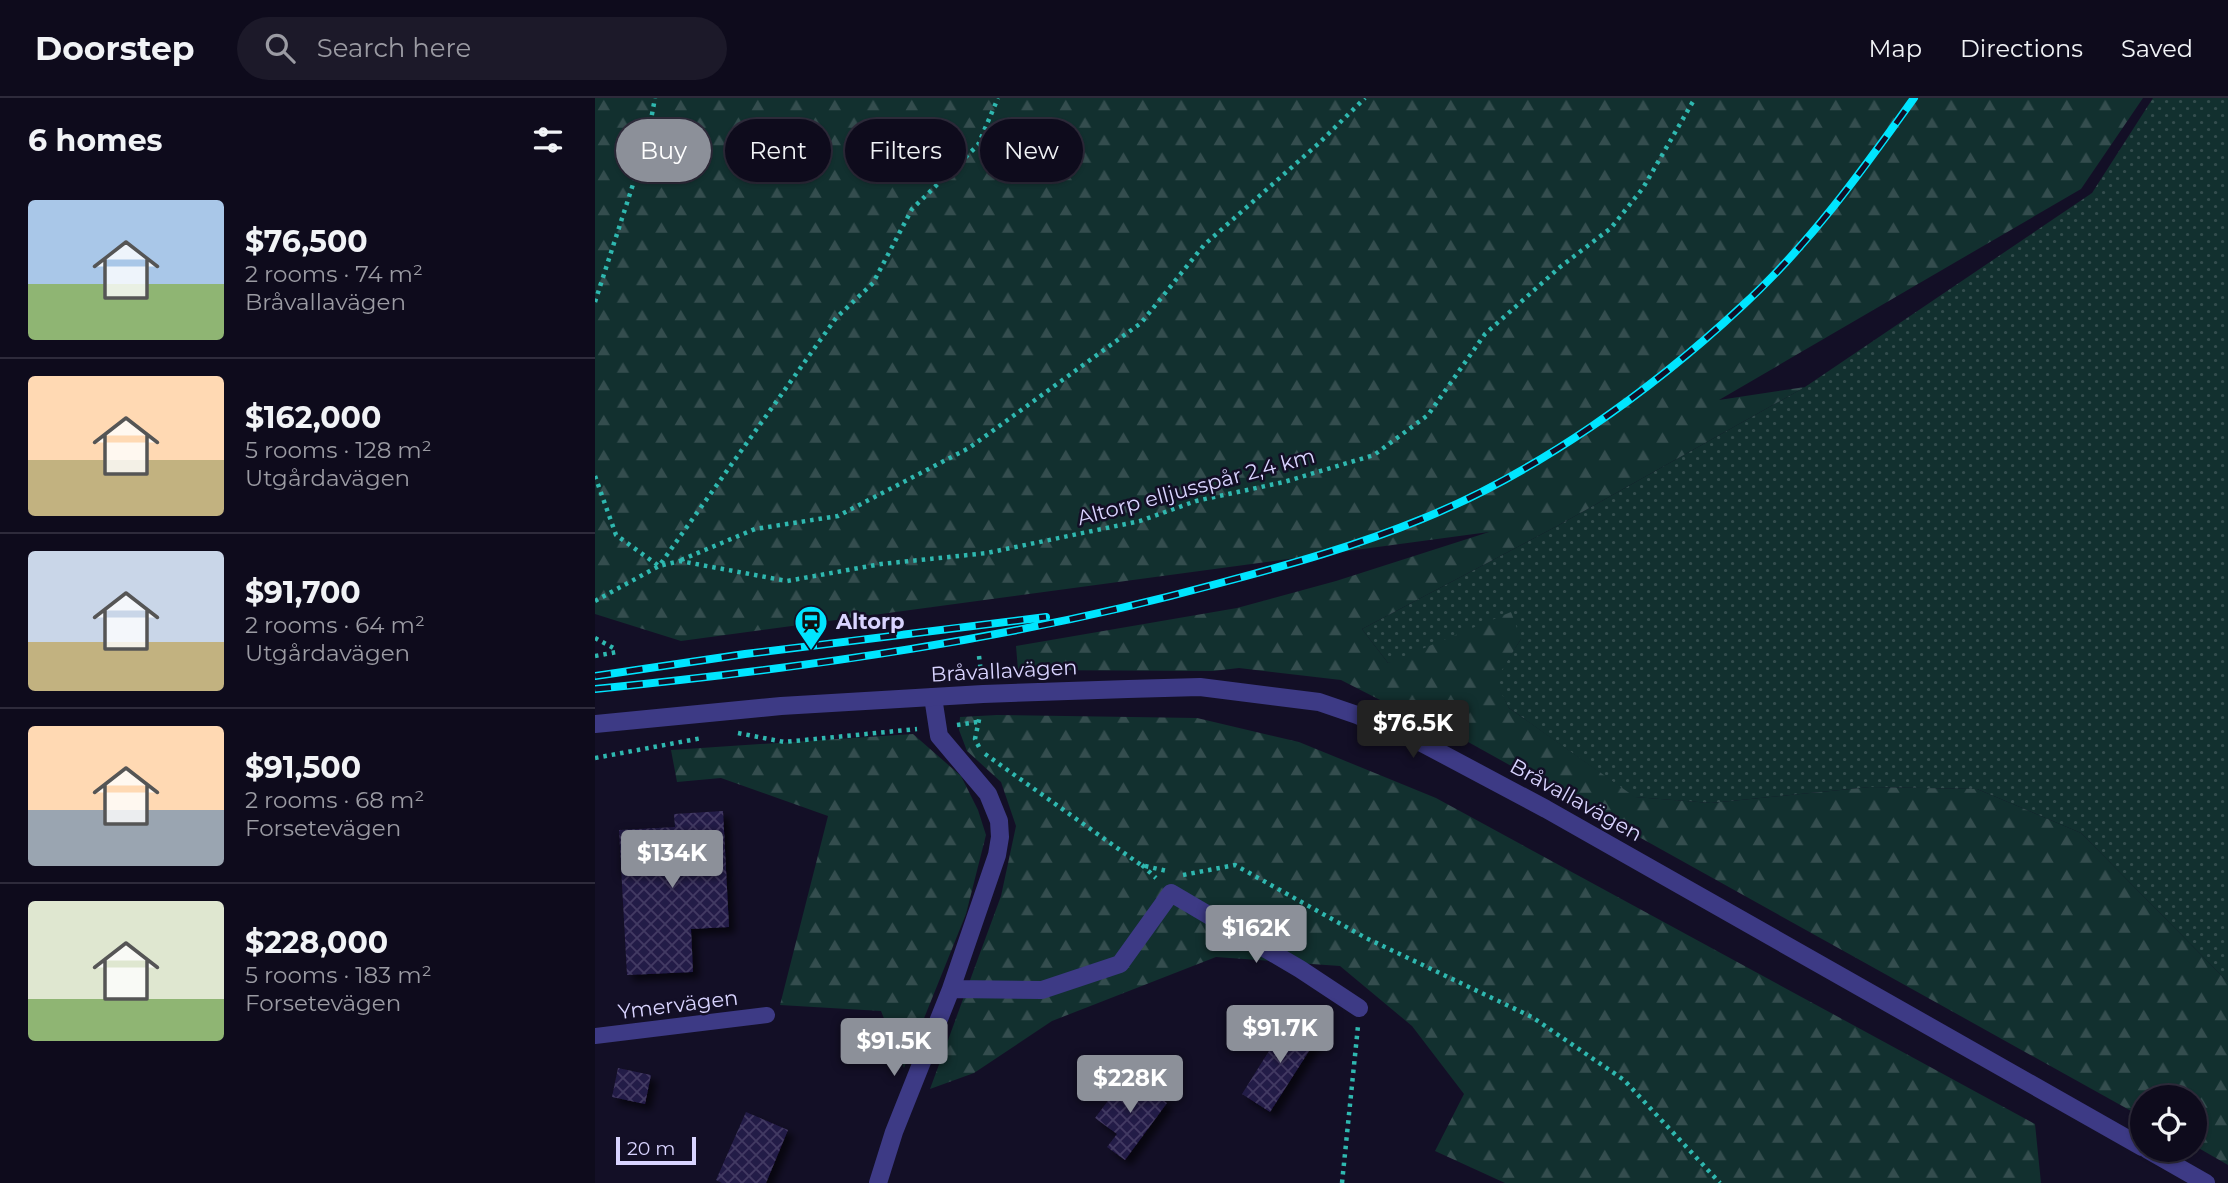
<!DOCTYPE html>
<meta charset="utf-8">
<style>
:root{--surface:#0e0b1c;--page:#1c1929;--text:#f1f3f6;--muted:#9b9ba3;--line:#2e2b3b;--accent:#8c9099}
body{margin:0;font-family:Montserrat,sans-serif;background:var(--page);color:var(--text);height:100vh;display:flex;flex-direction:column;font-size:26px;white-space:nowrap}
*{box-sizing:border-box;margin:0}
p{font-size:23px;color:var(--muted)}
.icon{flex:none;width:38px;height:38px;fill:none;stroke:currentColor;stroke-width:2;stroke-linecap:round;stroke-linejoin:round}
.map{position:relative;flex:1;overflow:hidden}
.details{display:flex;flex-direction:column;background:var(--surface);width:595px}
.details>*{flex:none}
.top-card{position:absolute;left:21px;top:21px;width:665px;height:63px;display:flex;gap:14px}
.buttons{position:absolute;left:1535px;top:987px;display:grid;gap:14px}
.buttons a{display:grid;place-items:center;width:77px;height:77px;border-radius:50%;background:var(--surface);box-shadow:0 2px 5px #0004,0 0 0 2px var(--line);font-size:35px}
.scale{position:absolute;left:21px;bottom:18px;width:80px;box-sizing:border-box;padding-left:7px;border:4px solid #d9d4ff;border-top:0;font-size:19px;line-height:24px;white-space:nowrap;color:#d9d4ff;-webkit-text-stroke:5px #130f26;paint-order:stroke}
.price{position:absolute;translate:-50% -60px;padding:0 16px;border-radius:7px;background:var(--accent);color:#fff;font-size:23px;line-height:46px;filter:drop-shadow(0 2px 4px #0008)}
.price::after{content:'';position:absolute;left:50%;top:42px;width:21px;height:16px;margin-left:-10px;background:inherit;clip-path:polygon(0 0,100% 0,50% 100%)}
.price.active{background:#222;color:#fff}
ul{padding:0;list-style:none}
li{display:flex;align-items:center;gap:21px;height:175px;padding:0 28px}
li+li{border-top:2px solid var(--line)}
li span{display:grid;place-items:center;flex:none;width:196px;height:140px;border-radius:7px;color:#555}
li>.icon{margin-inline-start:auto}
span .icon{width:84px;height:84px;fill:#fffc;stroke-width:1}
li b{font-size:30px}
h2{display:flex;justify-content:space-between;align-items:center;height:84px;padding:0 28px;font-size:30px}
.chip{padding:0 24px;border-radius:32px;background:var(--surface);box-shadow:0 2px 5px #0004,0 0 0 2px var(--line);font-size:24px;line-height:63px}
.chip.active{background:var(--accent);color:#fff}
header{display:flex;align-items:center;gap:42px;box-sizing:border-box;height:98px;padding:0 35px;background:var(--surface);border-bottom:2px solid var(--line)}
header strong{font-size:33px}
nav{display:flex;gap:38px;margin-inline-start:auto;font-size:24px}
.search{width:490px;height:63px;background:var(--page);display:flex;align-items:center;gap:18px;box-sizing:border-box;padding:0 24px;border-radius:38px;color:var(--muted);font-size:26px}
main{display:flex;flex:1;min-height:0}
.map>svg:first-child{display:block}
</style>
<header>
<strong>Doorstep</strong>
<div class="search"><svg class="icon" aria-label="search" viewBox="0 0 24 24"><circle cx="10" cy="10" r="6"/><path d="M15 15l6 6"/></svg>Search here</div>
<nav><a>Map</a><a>Directions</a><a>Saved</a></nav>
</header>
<main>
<section class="details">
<h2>6 homes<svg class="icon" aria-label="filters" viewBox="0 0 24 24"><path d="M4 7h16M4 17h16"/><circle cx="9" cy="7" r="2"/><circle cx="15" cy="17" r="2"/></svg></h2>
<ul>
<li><span style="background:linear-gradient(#a9c7e8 60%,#8fb573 0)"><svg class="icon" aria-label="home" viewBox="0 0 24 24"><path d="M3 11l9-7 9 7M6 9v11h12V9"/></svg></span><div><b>$76,500</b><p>2 rooms · 74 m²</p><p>Bråvallavägen</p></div></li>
<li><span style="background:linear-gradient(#ffd9b3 60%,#c2b280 0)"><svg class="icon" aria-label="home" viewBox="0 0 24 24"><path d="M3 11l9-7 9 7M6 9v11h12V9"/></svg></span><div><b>$162,000</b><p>5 rooms · 128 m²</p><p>Utgårdavägen</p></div></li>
<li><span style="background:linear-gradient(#c9d6e8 65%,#c2b280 0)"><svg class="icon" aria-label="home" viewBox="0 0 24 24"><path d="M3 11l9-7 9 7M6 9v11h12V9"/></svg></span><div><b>$91,700</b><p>2 rooms · 64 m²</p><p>Utgårdavägen</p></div></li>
<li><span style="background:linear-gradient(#ffd9b3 60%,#9aa5b1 0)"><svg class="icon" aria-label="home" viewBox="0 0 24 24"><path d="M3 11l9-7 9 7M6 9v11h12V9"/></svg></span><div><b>$91,500</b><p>2 rooms · 68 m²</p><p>Forsetevägen</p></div></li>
<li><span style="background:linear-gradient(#dfe7d0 70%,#8fb573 0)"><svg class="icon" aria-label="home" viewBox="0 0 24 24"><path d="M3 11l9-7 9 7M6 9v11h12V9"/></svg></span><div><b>$228,000</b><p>5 rooms · 183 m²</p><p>Forsetevägen</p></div></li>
</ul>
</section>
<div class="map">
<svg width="1633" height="1085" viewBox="0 0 1633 1085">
<defs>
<pattern id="grass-dots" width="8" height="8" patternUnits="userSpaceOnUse" patternTransform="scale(1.75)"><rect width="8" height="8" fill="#12302f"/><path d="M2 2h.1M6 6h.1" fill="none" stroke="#344d4e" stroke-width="1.8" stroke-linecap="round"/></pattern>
<pattern id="forest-firs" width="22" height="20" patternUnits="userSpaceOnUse" patternTransform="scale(1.75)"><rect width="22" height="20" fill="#12302f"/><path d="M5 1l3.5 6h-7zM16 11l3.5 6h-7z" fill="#344d4e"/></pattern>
<pattern id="building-cross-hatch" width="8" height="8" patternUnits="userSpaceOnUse" patternTransform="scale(1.75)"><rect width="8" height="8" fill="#241b47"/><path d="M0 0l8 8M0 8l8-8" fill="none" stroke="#433b63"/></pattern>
<filter id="shadow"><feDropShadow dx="6" dy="6" stdDeviation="3.5" flood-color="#0009"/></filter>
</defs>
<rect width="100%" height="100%" fill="#130f26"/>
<path fill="url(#grass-dots)" d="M 1558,0 L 1633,0 L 1633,884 L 1486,735 L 1382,691 L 1275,689 L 1116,705 L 1039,699 L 914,610 L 899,583 L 926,541 L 793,565 L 767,531 L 964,427 L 1210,289 L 1497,95 Z"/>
<path fill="url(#forest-firs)" d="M 0,0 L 1548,0 L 1486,91 L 1124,302 L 1210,289 L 964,427 L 767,531 L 793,565 L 916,514 L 926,541 L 900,583 L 914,610 L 1040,699 L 1116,705 L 1275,689 L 1382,691 L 1486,735 L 1633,884 L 1633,1067 L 1600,1048 L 1600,999 L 1547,999 L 1547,1019 L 848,630 L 789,604 L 746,582 L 644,570 L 618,573 L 423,572 L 421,548 L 642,510 L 741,483 L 894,434 L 86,543 L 0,516 Z
M 402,617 L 602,620 L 704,644 L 841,700 L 1440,1026 L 1446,1085 L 910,1085 L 840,1053 L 869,996 L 817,928 L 745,868 L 621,859 L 457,923 L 379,975 L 335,991 L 406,798 L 421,728 L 406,684 L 372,653 L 364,632 L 365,619 Z
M 318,636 L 366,678 L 383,712 L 391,737 L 371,816 L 309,970 L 286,913 L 185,907 L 233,718 L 126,680 L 82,684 L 76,652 Z"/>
<path fill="url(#building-cross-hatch)" filter="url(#shadow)" d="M 128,713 L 134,829 L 96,831 L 98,874 L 32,877 L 24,732 L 80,729 L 79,716 Z
M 694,921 L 723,939 L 675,1014 L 647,996 Z
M 23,970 L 56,977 L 50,1006 L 17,999 Z
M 533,976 L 572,1005 L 530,1062 L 512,1049 L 522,1036 L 500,1020 Z
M 151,1014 L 193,1032 L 171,1085 L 127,1085 L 121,1082 Z"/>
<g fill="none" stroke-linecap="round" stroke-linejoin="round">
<path stroke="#2fb8b0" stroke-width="4.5" stroke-dasharray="3.5 5" stroke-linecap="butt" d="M 0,204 L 52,43 L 60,0
M 0,378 L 21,437 L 64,468 L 85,463 L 192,483 L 286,466 L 392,455 L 545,423 L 601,403 L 689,384 L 779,357 L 833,317 L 890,236 L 965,169 L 1016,130 L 1048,90 L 1100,0
M 86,462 L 160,431 L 243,418 L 374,350 L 546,225 L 609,147 L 723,46 L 770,0
M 0,503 L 64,468 L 241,220 L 278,185 L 317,111 L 383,47 L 403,0
M 0,540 L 22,552
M 0,558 L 22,554
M 384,558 L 386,574
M 362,627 L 382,624
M 143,635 L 189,644 L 322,631
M 384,649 L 380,641 L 385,617
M 390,656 L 546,767 L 572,773
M 0,660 L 107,640
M 547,767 L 561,780
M 588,777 L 640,767 L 771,840 L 937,919 L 1029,982 L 1125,1085
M 747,1085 L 763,928"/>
<path stroke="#3d3a85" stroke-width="16" d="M 0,938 L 172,917"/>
<path stroke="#3d3a85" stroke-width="18" d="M 338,599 L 344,638 L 393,696 L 404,723 L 405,739 L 402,757 L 356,891 L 447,892 L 525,866 L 576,795 L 705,871 L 764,910
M 283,1085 L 299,1034 L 356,891"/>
<path stroke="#3d3a85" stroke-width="18" d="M 0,626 L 186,608 L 388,596 L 533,591 L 605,589 L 724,604 L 762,617 L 827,645 L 951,711 L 1547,1049
M 1553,1052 L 1611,1085"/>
<defs>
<path id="rail" d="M 0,578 L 150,556 L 451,519
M 0,591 C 210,570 421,541 625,485 C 693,467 761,448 827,421 C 941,375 1056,293 1146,209 C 1213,148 1267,73 1319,0"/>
</defs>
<use href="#rail" stroke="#00e5ff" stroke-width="8"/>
<use href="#rail" stroke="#130f26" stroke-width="5" stroke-dasharray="16" stroke-linecap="butt"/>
</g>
<defs>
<symbol id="station-pin" viewBox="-11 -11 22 30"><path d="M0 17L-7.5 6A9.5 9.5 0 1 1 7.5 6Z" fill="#00e5ff" stroke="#130f26"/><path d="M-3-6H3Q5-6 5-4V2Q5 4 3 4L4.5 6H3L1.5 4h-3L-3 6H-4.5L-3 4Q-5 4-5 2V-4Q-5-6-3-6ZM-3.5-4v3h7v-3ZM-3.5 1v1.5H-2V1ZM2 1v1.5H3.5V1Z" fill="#111"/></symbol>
</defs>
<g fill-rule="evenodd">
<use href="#station-pin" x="197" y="505" width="38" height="52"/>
</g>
<g text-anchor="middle" stroke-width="5" stroke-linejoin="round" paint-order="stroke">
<g font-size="21" fill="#d9d4ff" stroke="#130f26">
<text transform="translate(601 389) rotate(-15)" y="7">Altorp elljusspår 2,4 km</text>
<text transform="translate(409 573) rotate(-3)" y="7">Bråvallavägen</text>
<text transform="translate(981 702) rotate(29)" y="7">Bråvallavägen</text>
<text transform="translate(83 907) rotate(-7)" y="7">Ymervägen</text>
</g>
<g font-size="21" font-weight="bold" fill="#d9d4ff" stroke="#130f26" text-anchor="start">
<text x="241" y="531">Altorp</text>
</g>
</g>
</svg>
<div class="buttons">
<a><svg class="icon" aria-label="locate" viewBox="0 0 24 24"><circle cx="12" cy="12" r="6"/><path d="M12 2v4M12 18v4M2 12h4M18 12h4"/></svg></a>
</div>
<div class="scale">20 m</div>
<b class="price active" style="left:818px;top:662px">$76.5K</b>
<b class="price" style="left:77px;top:792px">$134K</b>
<b class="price" style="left:661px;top:867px">$162K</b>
<b class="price" style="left:685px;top:967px">$91.7K</b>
<b class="price" style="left:299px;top:980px">$91.5K</b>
<b class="price" style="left:535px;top:1017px">$228K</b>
<div class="top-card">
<a class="chip active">Buy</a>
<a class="chip">Rent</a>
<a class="chip">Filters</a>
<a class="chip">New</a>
</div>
</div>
</main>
